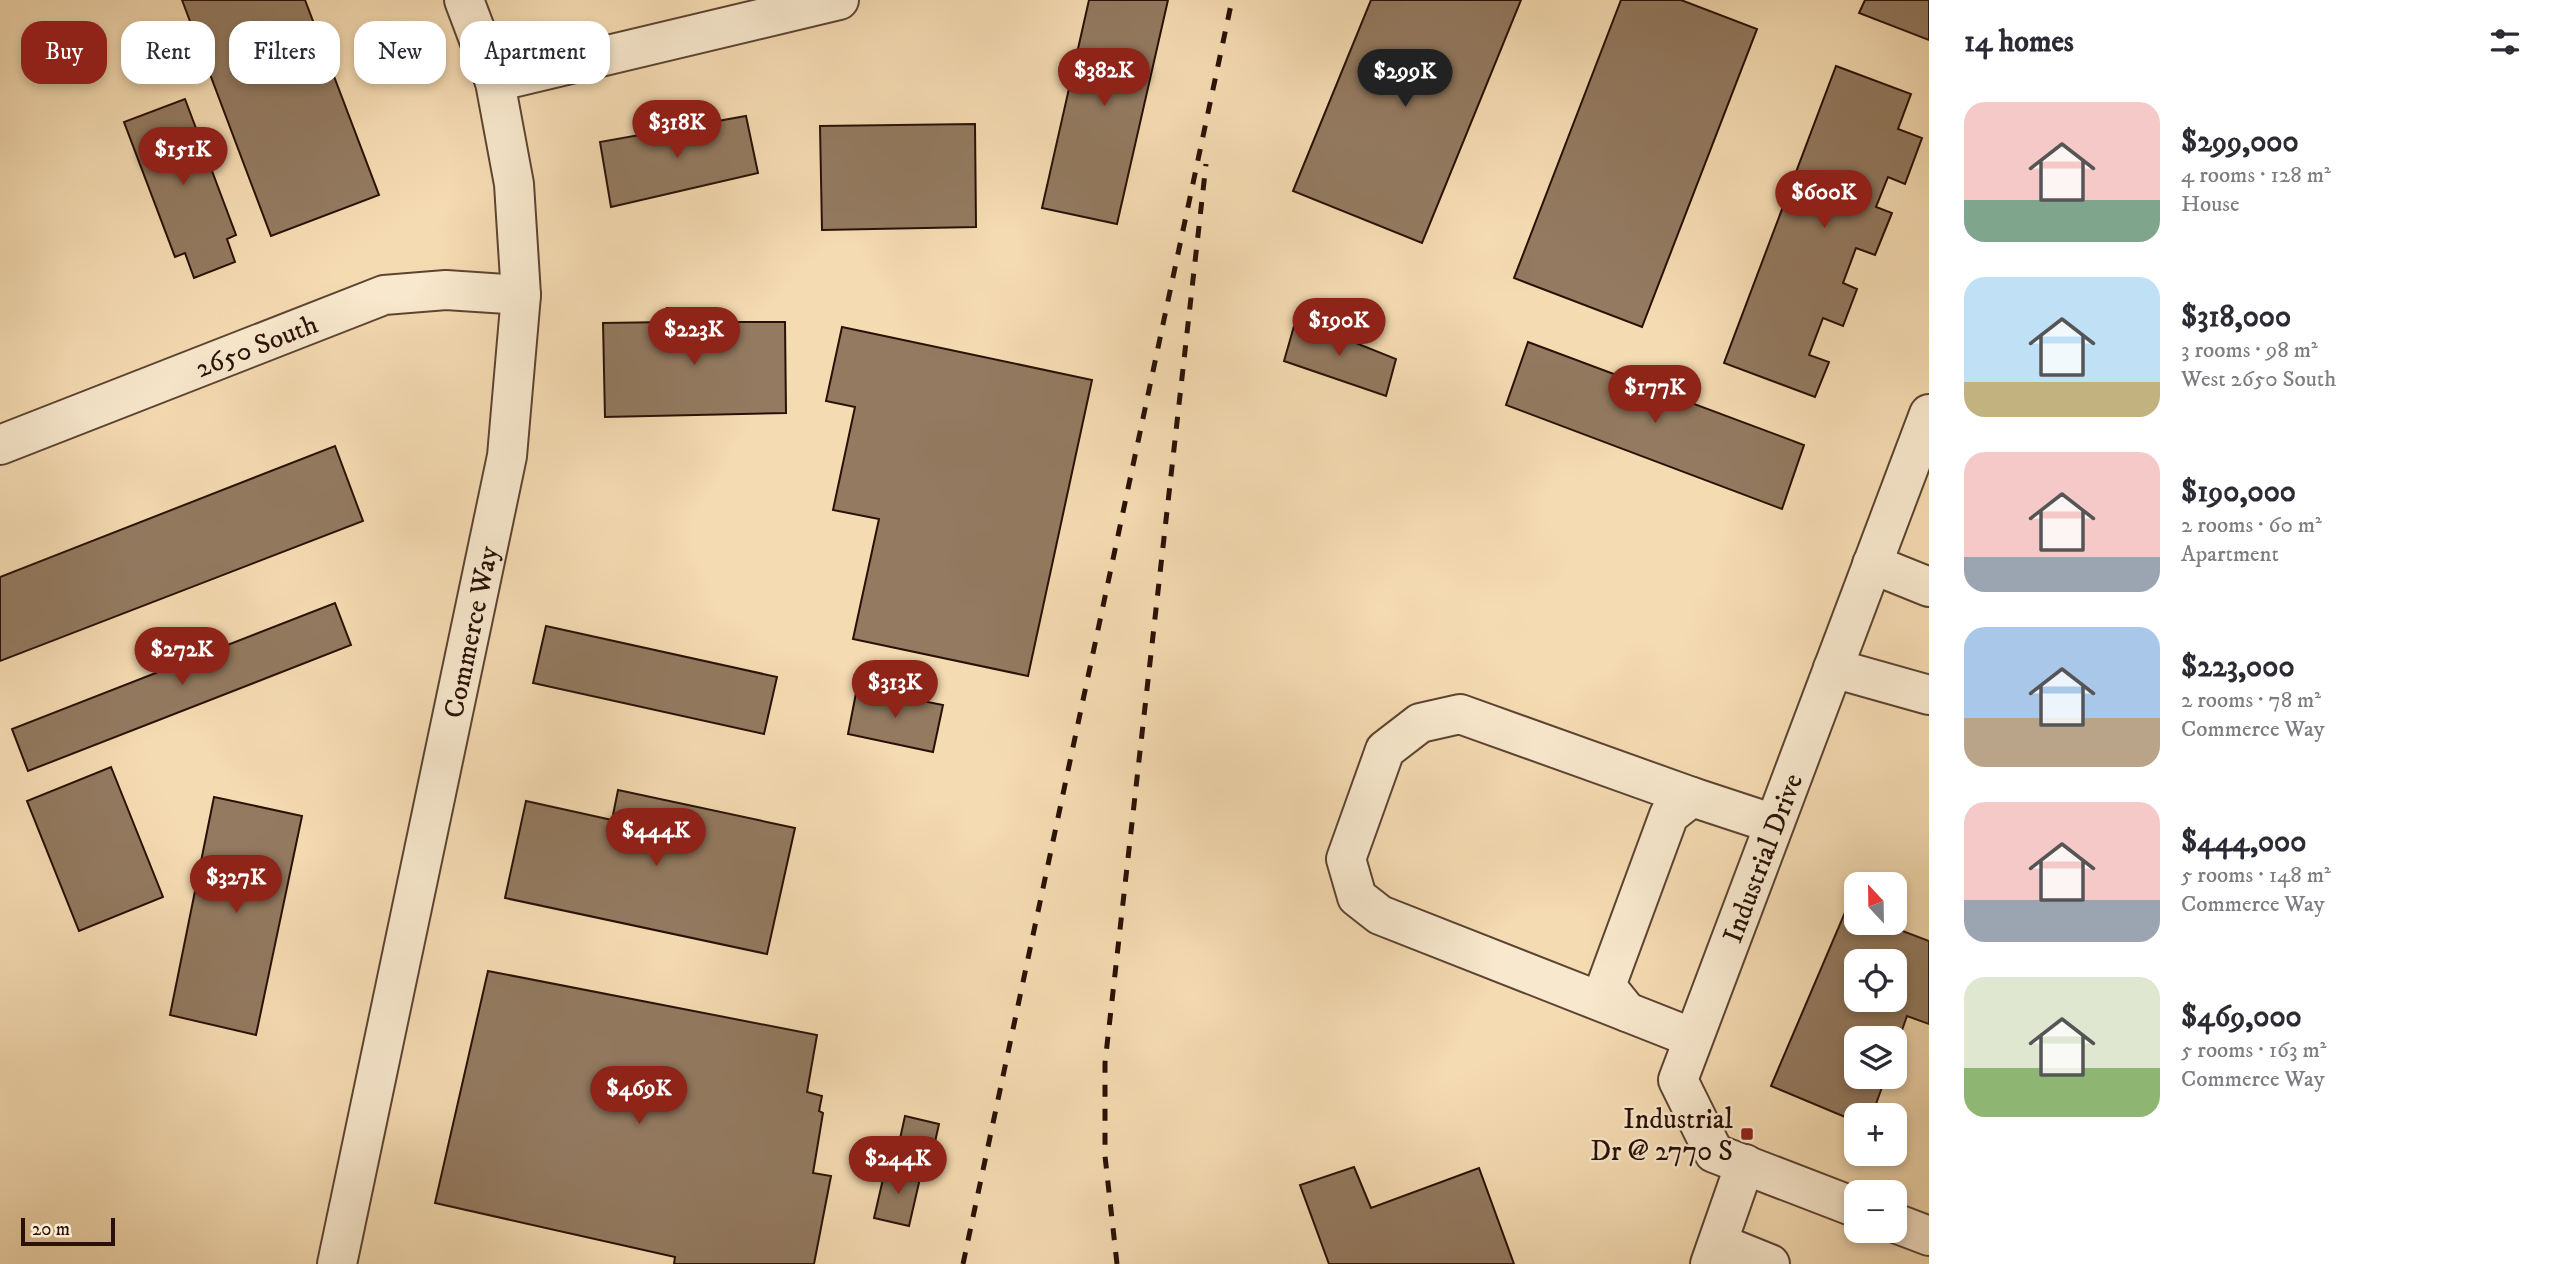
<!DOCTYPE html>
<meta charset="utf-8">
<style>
:root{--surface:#fff;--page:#f7f7f7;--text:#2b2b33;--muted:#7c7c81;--accent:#8f2418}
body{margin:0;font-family:"IM FELL DW Pica",serif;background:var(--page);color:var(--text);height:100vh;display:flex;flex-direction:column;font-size:26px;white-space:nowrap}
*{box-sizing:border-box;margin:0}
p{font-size:23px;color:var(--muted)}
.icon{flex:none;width:38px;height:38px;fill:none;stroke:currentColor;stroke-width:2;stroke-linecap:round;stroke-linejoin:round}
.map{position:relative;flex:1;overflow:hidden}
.panel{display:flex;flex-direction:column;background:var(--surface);width:630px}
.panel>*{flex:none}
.top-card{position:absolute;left:21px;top:21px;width:665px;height:63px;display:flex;gap:14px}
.needle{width:46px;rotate:338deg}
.tools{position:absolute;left:1844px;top:872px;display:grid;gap:14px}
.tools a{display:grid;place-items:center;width:63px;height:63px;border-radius:14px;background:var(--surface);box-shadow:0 4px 10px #0003;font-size:35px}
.scale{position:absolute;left:21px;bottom:18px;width:94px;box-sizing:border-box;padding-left:7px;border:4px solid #291107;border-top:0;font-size:19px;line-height:24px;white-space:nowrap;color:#291107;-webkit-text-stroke:5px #f8e8cd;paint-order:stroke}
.price{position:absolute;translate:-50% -60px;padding:0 16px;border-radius:24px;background:var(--accent);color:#fff;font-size:23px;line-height:46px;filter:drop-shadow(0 2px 4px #0008)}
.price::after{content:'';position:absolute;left:50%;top:42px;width:21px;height:16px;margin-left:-10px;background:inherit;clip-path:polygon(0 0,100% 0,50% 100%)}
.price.selected{background:#222;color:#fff}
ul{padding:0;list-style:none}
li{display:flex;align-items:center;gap:21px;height:175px;padding:0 35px}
li span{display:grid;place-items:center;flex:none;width:196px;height:140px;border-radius:21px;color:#555}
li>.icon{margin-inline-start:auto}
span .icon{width:84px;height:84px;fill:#fffc;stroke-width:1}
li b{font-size:30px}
h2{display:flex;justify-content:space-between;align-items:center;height:84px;padding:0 35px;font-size:30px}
.chip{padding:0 24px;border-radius:21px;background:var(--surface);box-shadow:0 4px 10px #0003;font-size:24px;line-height:63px}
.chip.selected{background:var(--accent);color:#fff}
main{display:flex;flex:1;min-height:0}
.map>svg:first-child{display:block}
</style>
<main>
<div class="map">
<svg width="1929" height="1264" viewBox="0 0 1929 1264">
<rect width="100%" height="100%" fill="#f5dbb2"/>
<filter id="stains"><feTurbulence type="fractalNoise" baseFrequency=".00286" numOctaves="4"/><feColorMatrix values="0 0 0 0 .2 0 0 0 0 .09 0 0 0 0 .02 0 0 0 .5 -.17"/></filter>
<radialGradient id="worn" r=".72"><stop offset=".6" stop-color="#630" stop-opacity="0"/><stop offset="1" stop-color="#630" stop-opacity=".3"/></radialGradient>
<path fill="#937a60" stroke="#291107" stroke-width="2" fill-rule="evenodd" d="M 182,0 L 305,0 L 379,195 L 271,236 Z
M 1089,0 L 1168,0 L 1117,224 L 1042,208 Z
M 1371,0 L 1521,0 L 1422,243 L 1293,191 Z
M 1621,0 L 1681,0 L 1757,29 L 1642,327 L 1514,278 Z
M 1865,0 L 1929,0 L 1929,40 L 1859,13 Z
M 1836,66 L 1911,94 L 1898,129 L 1922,138 L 1905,184 L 1888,177 L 1876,207 L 1892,213 L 1875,255 L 1856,248 L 1843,283 L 1857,289 L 1843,326 L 1823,318 L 1809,355 L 1829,362 L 1815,397 L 1724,363 Z
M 185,99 L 236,235 L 227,239 L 235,262 L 194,278 L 185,253 L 175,257 L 124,122 Z
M 746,116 L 758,173 L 611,207 L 600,142 Z
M 975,124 L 976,227 L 822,230 L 820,126 Z
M 667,308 L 703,308 L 705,322 L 785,322 L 786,413 L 605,417 L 603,323 L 669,322 Z
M 1296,319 L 1396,359 L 1386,396 L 1284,361 Z
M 842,327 L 1092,380 L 1028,676 L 853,639 L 879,519 L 833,510 L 855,407 L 826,401 Z
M 1528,342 L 1804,445 L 1782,509 L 1506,405 Z
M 335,446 L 363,521 L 0,661 L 0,577 Z
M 335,603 L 351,645 L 28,771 L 12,729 Z
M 546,626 L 777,677 L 764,734 L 533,683 Z
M 857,688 L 943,705 L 933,752 L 848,734 Z
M 111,767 L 163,897 L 79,931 L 27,801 Z
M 618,790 L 795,828 L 767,954 L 505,898 L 526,801 L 612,820 Z
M 214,797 L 302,816 L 256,1035 L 170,1015 Z
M 1846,910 L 1857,914 L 1857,922 L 1879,922 L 1929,941 L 1929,1024 L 1907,1016 L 1895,1050 L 1895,1038 L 1857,1038 L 1857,1076 L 1886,1076 L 1872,1115 L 1857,1115 L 1857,1122 L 1771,1086 ZM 1857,961 L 1895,961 L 1895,999 L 1857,999 Z
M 488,971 L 817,1035 L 807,1092 L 822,1096 L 819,1111 L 823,1113 L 813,1173 L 831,1176 L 814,1264 L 674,1264 L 675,1257 L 435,1203 Z
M 905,1116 L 939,1124 L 928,1173 L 894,1166 Z
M 886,1166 L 921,1174 L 909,1226 L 874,1218 Z
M 1354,1167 L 1371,1208 L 1479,1168 L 1514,1264 L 1329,1264 L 1300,1185 Z"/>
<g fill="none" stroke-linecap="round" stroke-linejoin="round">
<defs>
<g id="minor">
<path d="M 495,82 L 839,0"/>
<path id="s1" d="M 0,445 L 384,295 L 446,290 L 521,295"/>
<path d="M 1872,564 L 1929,587"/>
<path d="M 1833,668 L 1929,695"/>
<path d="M 1627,1012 L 1380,915 L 1357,897 L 1346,859 L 1385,750 L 1420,723 L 1460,714 L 1692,797"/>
<path d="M 1693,1038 L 1627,1012 L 1606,986 L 1669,815 L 1692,797 L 1774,824"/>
<path id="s2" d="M 1857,1208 L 1714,1153 L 1678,1080 L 1929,414"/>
<path d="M 1895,1223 L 1929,1236"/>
<path d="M 1718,1243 L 1770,1264"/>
<path id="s3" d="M 337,1264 L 507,456 L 521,295 L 514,184 L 495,82 L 464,0"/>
<path d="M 1710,1264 L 1745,1164"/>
</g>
</defs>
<use href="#minor" stroke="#5c4432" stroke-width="42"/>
<use href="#minor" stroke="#f8e8cd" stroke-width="38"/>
<path stroke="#291107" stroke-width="5" stroke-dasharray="12 12" stroke-linecap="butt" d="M 963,1264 L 1232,0
M 1117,1264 L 1105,1156 L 1105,1063 L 1206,164"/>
</g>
<rect fill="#8f2418" stroke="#f8e8cd" stroke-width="2.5" x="1740" y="1127" width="14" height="14" rx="3.5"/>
<g text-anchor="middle" stroke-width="5" stroke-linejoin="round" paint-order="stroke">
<g font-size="28" fill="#291107" stroke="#f8e8cd">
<text dy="10" stroke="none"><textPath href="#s1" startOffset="275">2650 South</textPath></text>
<text dy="10" stroke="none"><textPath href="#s3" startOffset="646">Commerce Way</textPath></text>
<text dy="10" stroke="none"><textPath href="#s2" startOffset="472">Industrial Drive</textPath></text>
</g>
<g font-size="28" fill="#291107" stroke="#f8e8cd" text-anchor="end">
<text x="1733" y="1128">Industrial<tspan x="1733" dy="32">Dr @ 2770 S</tspan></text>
</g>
</g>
<rect width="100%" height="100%" filter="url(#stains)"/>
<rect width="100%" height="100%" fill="url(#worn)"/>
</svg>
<div class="tools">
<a><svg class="needle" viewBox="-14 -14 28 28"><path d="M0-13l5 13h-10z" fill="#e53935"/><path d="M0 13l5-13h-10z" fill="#7c7c81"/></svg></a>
<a><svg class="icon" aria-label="locate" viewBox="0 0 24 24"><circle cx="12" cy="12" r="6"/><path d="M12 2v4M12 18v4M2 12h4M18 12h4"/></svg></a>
<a><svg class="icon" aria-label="layers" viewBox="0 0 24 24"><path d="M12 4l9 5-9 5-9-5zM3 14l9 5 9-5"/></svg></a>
<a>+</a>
<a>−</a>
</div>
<div class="scale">20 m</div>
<b class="price" style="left:1104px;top:108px">$382K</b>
<b class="price selected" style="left:1405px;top:109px">$299K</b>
<b class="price" style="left:677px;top:160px">$318K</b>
<b class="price" style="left:183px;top:187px">$151K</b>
<b class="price" style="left:1824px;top:230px">$600K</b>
<b class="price" style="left:1339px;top:358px">$190K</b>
<b class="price" style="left:694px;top:367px">$223K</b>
<b class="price" style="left:1655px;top:425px">$177K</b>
<b class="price" style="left:182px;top:687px">$272K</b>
<b class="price" style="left:895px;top:720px">$313K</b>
<b class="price" style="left:656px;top:868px">$444K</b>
<b class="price" style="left:236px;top:915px">$327K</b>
<b class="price" style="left:639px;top:1126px">$469K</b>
<b class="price" style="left:898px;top:1196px">$244K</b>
<div class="top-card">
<a class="chip selected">Buy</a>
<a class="chip">Rent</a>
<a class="chip">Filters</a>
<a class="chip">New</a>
<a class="chip">Apartment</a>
</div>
</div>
<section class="panel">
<h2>14 homes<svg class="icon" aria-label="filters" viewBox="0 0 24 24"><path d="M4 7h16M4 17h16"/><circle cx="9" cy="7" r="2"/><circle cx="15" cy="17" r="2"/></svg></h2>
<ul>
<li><span style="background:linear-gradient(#f6c9c9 70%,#7fa58c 0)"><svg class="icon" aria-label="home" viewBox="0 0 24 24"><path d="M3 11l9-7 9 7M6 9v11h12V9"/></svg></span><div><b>$299,000</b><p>4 rooms · 128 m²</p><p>House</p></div></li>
<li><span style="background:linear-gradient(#bfe0f5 75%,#c2b280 0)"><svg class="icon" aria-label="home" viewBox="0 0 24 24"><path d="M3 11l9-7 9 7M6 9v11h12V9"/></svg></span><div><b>$318,000</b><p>3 rooms · 98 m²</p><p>West 2650 South</p></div></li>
<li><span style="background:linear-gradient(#f6c9c9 75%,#9aa5b1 0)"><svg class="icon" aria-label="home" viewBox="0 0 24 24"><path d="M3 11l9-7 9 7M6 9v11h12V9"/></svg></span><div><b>$190,000</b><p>2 rooms · 60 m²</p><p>Apartment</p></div></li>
<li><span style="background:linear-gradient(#a9c7e8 65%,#b9a48a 0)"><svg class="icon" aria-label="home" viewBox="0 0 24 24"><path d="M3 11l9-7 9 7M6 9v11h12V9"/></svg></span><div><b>$223,000</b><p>2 rooms · 78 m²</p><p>Commerce Way</p></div></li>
<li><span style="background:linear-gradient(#f6c9c9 70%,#9aa5b1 0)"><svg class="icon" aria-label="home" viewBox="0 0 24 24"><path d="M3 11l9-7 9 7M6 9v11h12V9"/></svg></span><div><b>$444,000</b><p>5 rooms · 148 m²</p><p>Commerce Way</p></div></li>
<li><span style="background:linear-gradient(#dfe7d0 65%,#8fb573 0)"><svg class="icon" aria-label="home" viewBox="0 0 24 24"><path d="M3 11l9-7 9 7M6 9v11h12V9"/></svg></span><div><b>$469,000</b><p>5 rooms · 163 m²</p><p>Commerce Way</p></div></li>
</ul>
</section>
</main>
